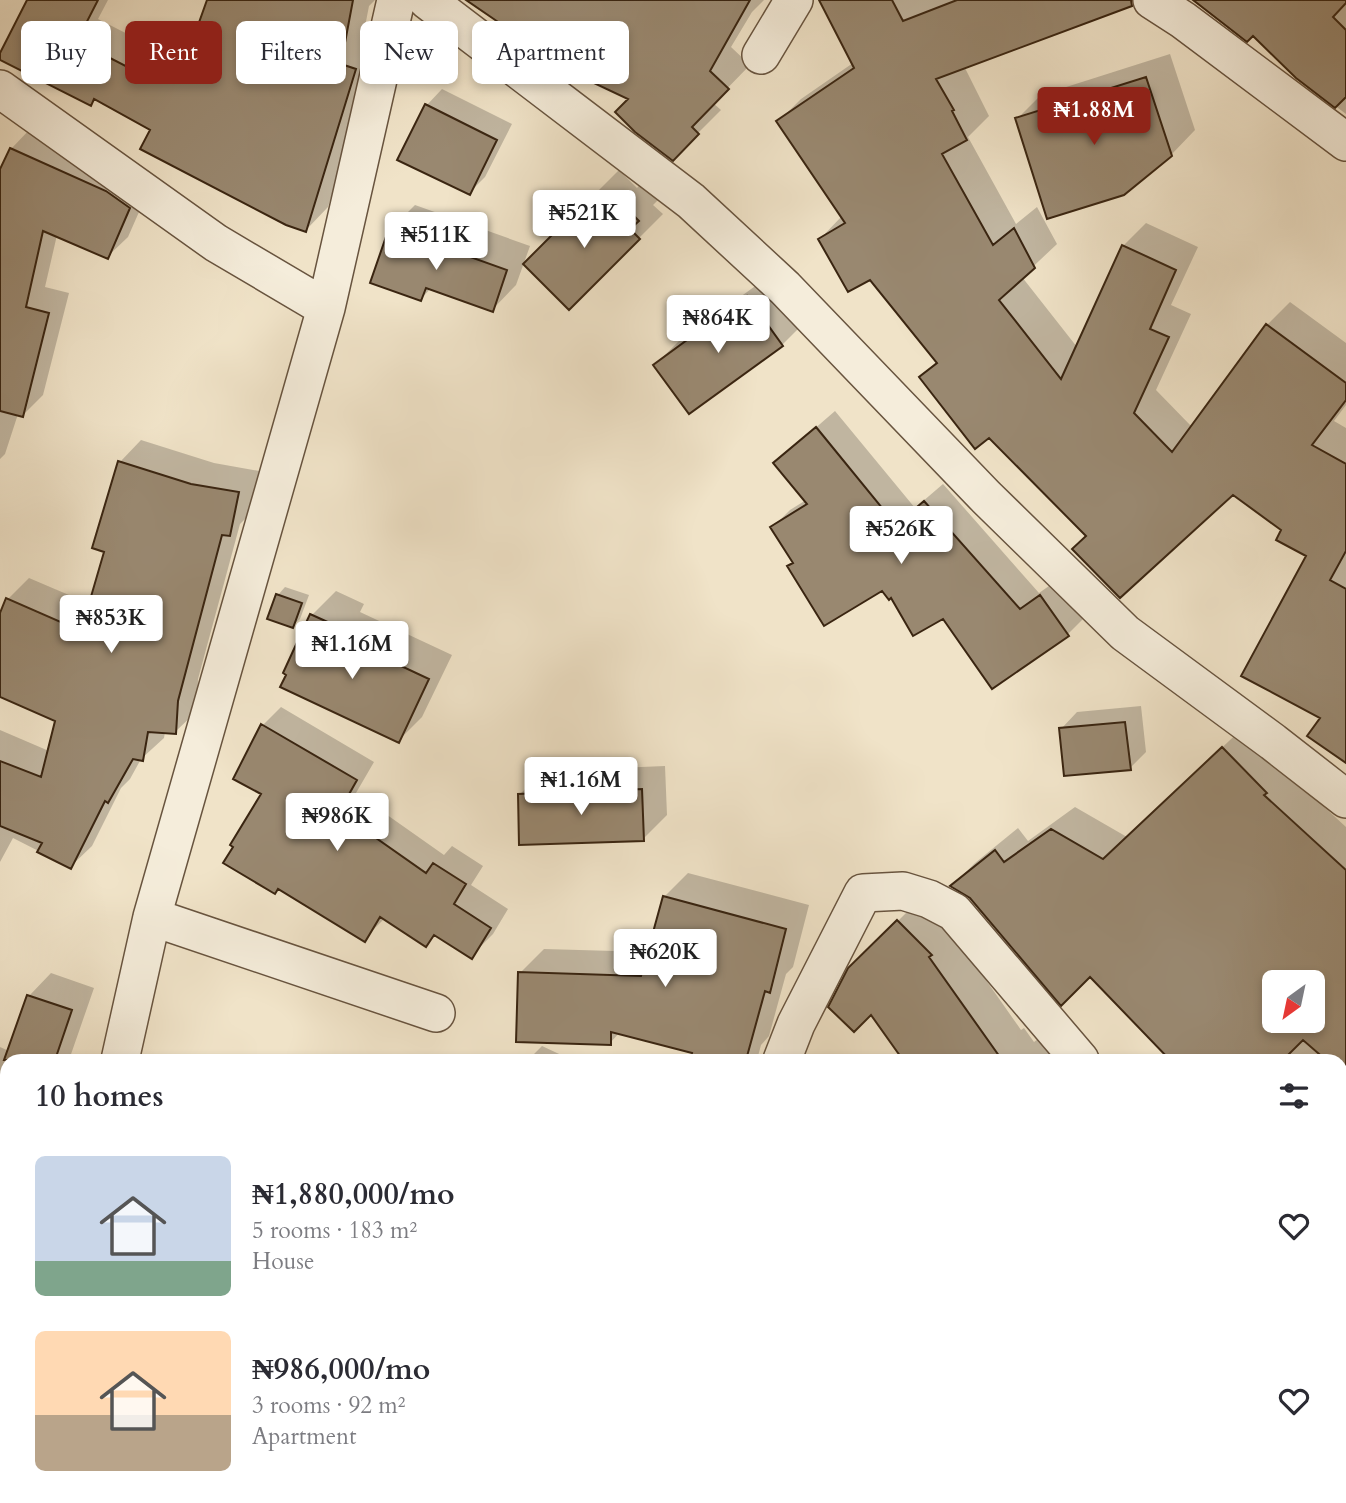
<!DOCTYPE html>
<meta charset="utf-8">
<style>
:root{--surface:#fff;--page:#f7f7f7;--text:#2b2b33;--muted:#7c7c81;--accent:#8f2418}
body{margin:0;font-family:Cardo,serif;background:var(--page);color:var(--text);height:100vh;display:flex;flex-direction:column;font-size:26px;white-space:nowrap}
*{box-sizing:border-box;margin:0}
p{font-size:23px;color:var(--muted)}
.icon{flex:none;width:38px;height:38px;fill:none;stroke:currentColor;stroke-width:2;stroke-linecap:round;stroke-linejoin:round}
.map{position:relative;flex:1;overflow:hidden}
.panel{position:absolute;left:0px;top:1054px;width:1348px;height:450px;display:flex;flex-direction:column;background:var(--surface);border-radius:21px 21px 0 0;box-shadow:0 4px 10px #0003}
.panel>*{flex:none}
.hud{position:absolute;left:21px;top:21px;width:700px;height:63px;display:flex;gap:14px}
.needle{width:46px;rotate:213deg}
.tools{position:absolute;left:1262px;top:970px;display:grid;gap:14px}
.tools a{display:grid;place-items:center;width:63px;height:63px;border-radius:10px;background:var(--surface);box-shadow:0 4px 10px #0003;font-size:35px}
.price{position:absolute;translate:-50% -60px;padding:0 16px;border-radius:7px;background:#fff;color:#222;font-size:23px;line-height:46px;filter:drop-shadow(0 2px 4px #0008)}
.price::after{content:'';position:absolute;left:50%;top:42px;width:21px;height:16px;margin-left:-10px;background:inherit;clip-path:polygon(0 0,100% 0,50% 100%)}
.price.on{background:var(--accent);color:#fff}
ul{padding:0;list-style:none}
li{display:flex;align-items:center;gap:21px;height:175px;padding:0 35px}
li span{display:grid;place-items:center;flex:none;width:196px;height:140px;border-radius:10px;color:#555}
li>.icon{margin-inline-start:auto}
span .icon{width:84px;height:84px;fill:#fffc;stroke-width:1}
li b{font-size:30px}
h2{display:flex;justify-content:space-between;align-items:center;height:84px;padding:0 35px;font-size:30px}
.tag{padding:0 24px;border-radius:10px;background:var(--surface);box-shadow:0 4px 10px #0003;font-size:24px;line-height:63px}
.tag.on{background:var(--accent);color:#fff}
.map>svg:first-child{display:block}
</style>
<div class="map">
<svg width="1346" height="1503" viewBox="0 0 1346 1503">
<rect width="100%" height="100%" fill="#f0e3c8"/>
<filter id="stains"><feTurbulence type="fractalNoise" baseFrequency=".00286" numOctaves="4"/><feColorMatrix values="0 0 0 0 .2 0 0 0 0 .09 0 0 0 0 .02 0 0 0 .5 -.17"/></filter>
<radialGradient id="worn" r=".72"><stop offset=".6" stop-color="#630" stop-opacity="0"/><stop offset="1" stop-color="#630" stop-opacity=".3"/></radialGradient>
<path fill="#0003" fill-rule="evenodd" d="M 29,0 L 108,0 L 98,19 L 155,48 L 179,21 L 198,31 L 209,0 L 375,0 L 369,6 L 362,42 L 377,47 L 328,207 L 306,230 L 153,129 L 96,98 L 90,104 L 0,58 Z
M 469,0 L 764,0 L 752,12 L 731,47 L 750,65 L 713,103 L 721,110 L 673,158 L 631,98 L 563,64 Z
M 830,0 L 1125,0 L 964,66 L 989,116 L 968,137 L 1016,224 L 1037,207 L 1057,244 L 1022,277 L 1077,347 L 1123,246 L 1146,223 L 1198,247 L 1171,305 L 1191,314 L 1156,390 L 1192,427 L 1267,325 L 1290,302 L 1346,343 L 1346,405 L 1334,421 L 1346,428 L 1346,761 L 1322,718 L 1308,555 L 1284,530 L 1233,492 L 1087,536 L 989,436 L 921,377 L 937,361 L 871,278 L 820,239 L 842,216 L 778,122 L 801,99 L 853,63 Z
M 1196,0 L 1346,0 L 1346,114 L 1297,77 L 1253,34 Z
M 1170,54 L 1195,130 L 1171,155 L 1017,119 L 1041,95 Z
M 442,89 L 512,124 L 485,177 L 469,193 L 426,106 Z
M 31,128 L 150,187 L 128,237 L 107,257 L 57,235 L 45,287 L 69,293 L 43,395 L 23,415 L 18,414 L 5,454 L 0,459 L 0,174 L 11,149 Z
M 619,170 L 637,188 L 645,179 L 662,196 L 653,205 L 663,214 L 569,308 L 525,264 Z
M 415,205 L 530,246 L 516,285 L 492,310 L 431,288 L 421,299 L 391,229 Z
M 772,274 L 806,321 L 782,345 L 655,365 L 679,341 Z
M 835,411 L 915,508 L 943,484 L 1039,593 L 1059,579 L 1086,616 L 1068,634 L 993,687 L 943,617 L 892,596 L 883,588 L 789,566 L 794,562 L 772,528 L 790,510 L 806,500 L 775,463 Z
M 141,440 L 214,463 L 259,471 L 251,513 L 240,524 L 198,679 L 197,711 L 175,732 L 165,732 L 164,738 L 141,759 L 130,779 L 121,788 L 92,846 L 70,867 L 13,838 L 0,862 L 0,730 L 49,751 L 57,720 L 0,695 L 0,617 L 8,599 L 29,578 L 90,604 L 106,551 L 120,462 Z
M 285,587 L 309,595 L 300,619 L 292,626 L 269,618 L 278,595 Z
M 336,591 L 364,604 L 360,612 L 452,655 L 422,717 L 398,741 L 312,615 Z
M 1141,706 L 1146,752 L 1130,768 L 1061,729 L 1077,712 Z
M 281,707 L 374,762 L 356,793 L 444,855 L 452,846 L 483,866 L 471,885 L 508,909 L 493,934 L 474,953 L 437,934 L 426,945 L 385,918 L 364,939 L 264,793 L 263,725 Z
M 1246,725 L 1286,772 L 1346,827 L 1346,1246 L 1340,1240 L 1340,1060 L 1173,1060 L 1090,975 L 952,886 L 975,863 L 1018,828 L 1028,841 L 1075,807 L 1127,837 ZM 1274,982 L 1312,982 L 1312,1020 L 1274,1020 Z
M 665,766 L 667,815 L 643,839 L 519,795 L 544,771 Z
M 688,873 L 809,905 L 793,967 L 786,974 L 769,1036 L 761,1045 L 757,1060 L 690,1060 L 693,1052 L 620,1032 L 610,1043 L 520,973 L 544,949 L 650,952 L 664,897 Z
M 922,897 L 953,933 L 1021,1030 L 1024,1028 L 1034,1042 L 1042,1036 L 1062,1060 L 905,1060 L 871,1012 L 850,969 Z
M 51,973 L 94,988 L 69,1060 L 7,1060 L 7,1206 L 0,1221 L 0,1047 L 9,1051 L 29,996 Z
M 542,1046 L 572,1060 L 528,1060 Z
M 0,1237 L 7,1241 L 7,1307 L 0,1321 Z
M 1346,1479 L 1346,1503 L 1328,1503 L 1333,1496 L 1340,1496 L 1340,1486 Z
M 45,1496 L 97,1496 L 92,1503 L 54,1503 Z
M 199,1496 L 462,1496 L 457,1503 L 207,1503 Z
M 591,1496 L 808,1496 L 814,1503 L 593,1503 Z
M 985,1496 L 1067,1496 L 1078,1503 L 1000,1503 Z
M 1130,1496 L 1191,1496 L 1184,1503 L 1156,1501 L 1143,1503 Z"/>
<path fill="#998870" stroke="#3a2511" stroke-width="2" fill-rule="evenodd" d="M 27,0 L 98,0 L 77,41 L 139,73 L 155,42 L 186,59 L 207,0 L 353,0 L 341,64 L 356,69 L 306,232 L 286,225 L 140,149 L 150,130 L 94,99 L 91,106 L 0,60 L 0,53 Z
M 466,0 L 750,0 L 710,71 L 729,89 L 692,127 L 699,134 L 673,161 L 635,132 L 615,112 L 628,99 L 560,67 L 561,65 Z
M 819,0 L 892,0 L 903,21 L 957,0 L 1131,0 L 1132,6 L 936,79 L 954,110 L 952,111 L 967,140 L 942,154 L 993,245 L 1014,228 L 1035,268 L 999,300 L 1061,379 L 1122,245 L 1176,270 L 1150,329 L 1169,337 L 1134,413 L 1172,452 L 1266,324 L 1346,383 L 1346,400 L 1312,445 L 1346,464 L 1346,551 L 1330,580 L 1346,589 L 1346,763 L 1307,736 L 1320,718 L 1241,676 L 1306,556 L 1276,540 L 1281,530 L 1233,495 L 1120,598 L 1072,549 L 1086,536 L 989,438 L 975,449 L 919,377 L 937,363 L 870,280 L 848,292 L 818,239 L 845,223 L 776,121 L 854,68 Z
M 1193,0 L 1346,0 L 1346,3 L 1333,17 L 1346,30 L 1346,97 L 1335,108 L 1296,78 L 1253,36 L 1247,42 Z
M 1146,77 L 1172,156 L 1124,195 L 1047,219 L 1015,118 Z
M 425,104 L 497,140 L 470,195 L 397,160 Z
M 10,148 L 106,191 L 130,208 L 108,259 L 43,231 L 26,307 L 49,313 L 23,417 L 0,411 L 0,169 Z
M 594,193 L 612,211 L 620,202 L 639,221 L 630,229 L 640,239 L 569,310 L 523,264 Z
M 389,228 L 507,270 L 493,312 L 426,288 L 421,301 L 370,283 Z
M 747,296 L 783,346 L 689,414 L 653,365 Z
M 816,427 L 896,525 L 924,501 L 1020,609 L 1040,595 L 1069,636 L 992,689 L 943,619 L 913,636 L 891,598 L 889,600 L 882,591 L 824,626 L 787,566 L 793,563 L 770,527 L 807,504 L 773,463 Z
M 118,461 L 191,484 L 239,492 L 230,536 L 222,535 L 178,701 L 176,734 L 148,732 L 143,761 L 133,759 L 108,803 L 105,801 L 71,869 L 37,852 L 42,843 L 0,826 L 0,761 L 41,777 L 55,721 L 0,697 L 0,613 L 6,598 L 81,631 L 104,552 L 92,548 Z
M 276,594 L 302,603 L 293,628 L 267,619 Z
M 310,614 L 341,628 L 337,636 L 429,679 L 399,743 L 280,687 L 286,675 L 283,673 Z
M 1125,722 L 1131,770 L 1064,776 L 1059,728 Z
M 261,724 L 357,780 L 339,812 L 426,873 L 433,863 L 466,884 L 454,904 L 491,928 L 472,959 L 434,935 L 426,947 L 380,917 L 365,942 L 278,889 L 275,894 L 223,863 L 233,847 L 230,845 L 261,794 L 233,779 Z
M 1222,747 L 1267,793 L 1264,795 L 1346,870 L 1346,1078 L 1340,1073 L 1340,1060 L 1326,1060 L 1303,1040 L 1283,1060 L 1170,1060 L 1090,977 L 1061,1006 L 970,898 L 950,886 L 995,850 L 1004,862 L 1051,829 L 1103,859 ZM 1274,982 L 1312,982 L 1312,1020 L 1274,1020 Z
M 642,789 L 644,841 L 519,845 L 518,794 Z
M 663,896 L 786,929 L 770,993 L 765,991 L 746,1060 L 690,1060 L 692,1053 L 611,1032 L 611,1045 L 516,1042 L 518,972 L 641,976 Z
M 897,920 L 932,955 L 929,957 L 1002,1060 L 903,1060 L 871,1015 L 854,1032 L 828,1007 L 848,968 Z
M 27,995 L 72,1010 L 55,1060 L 4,1060 Z"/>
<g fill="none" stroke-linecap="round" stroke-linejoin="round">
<defs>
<path id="minor" d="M 427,0 L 691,201 L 785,288 L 986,497 L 1125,633 L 1273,742 L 1346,799
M 1152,0 L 1183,20 L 1346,142
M 761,55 L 794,0
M 0,89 L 216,243 L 326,308
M 152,917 L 436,1013
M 120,1060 L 152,917 L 326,308 L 396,0
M 782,1060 L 796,1024 L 863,893 L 903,891 L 929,899 L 954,912 L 1080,1060
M 1340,1382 L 1346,1376
M 824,1496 L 831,1503
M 9,1503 L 11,1496
M 512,1503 L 519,1496
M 1234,1503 L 1240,1496"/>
</defs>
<use href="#minor" stroke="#68543f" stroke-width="40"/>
<use href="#minor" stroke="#f5eddb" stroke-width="37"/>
</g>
<rect width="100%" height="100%" filter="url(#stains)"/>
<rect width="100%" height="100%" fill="url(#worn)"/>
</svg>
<div class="tools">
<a><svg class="needle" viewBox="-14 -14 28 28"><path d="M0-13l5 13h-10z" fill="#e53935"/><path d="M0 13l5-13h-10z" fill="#7c7c81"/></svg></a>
</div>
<b class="price on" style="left:1094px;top:147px">₦1.88M</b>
<b class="price" style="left:584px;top:250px">₦521K</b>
<b class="price" style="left:436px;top:272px">₦511K</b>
<b class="price" style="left:718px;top:355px">₦864K</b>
<b class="price" style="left:901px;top:566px">₦526K</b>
<b class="price" style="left:111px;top:655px">₦853K</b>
<b class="price" style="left:352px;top:681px">₦1.16M</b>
<b class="price" style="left:581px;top:817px">₦1.16M</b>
<b class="price" style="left:337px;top:853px">₦986K</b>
<b class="price" style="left:665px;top:989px">₦620K</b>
<div class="hud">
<a class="tag">Buy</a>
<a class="tag on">Rent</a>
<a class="tag">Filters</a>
<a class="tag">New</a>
<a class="tag">Apartment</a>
</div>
<section class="panel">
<h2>10 homes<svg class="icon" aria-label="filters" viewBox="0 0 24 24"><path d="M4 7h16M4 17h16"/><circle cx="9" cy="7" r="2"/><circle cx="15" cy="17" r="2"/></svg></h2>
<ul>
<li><span style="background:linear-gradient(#c9d6e8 75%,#7fa58c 0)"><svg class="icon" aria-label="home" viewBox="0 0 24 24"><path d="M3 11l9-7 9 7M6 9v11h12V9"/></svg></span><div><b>₦1,880,000/mo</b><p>5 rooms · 183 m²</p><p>House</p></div><svg class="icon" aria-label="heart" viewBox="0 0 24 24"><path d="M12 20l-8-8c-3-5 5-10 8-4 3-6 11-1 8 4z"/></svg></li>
<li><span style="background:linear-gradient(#ffd9b3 60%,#b9a48a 0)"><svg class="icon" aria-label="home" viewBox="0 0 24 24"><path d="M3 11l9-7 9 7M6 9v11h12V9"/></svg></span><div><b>₦986,000/mo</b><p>3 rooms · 92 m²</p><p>Apartment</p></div><svg class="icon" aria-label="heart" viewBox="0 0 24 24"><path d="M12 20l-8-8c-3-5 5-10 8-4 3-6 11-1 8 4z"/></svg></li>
</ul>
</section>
</div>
